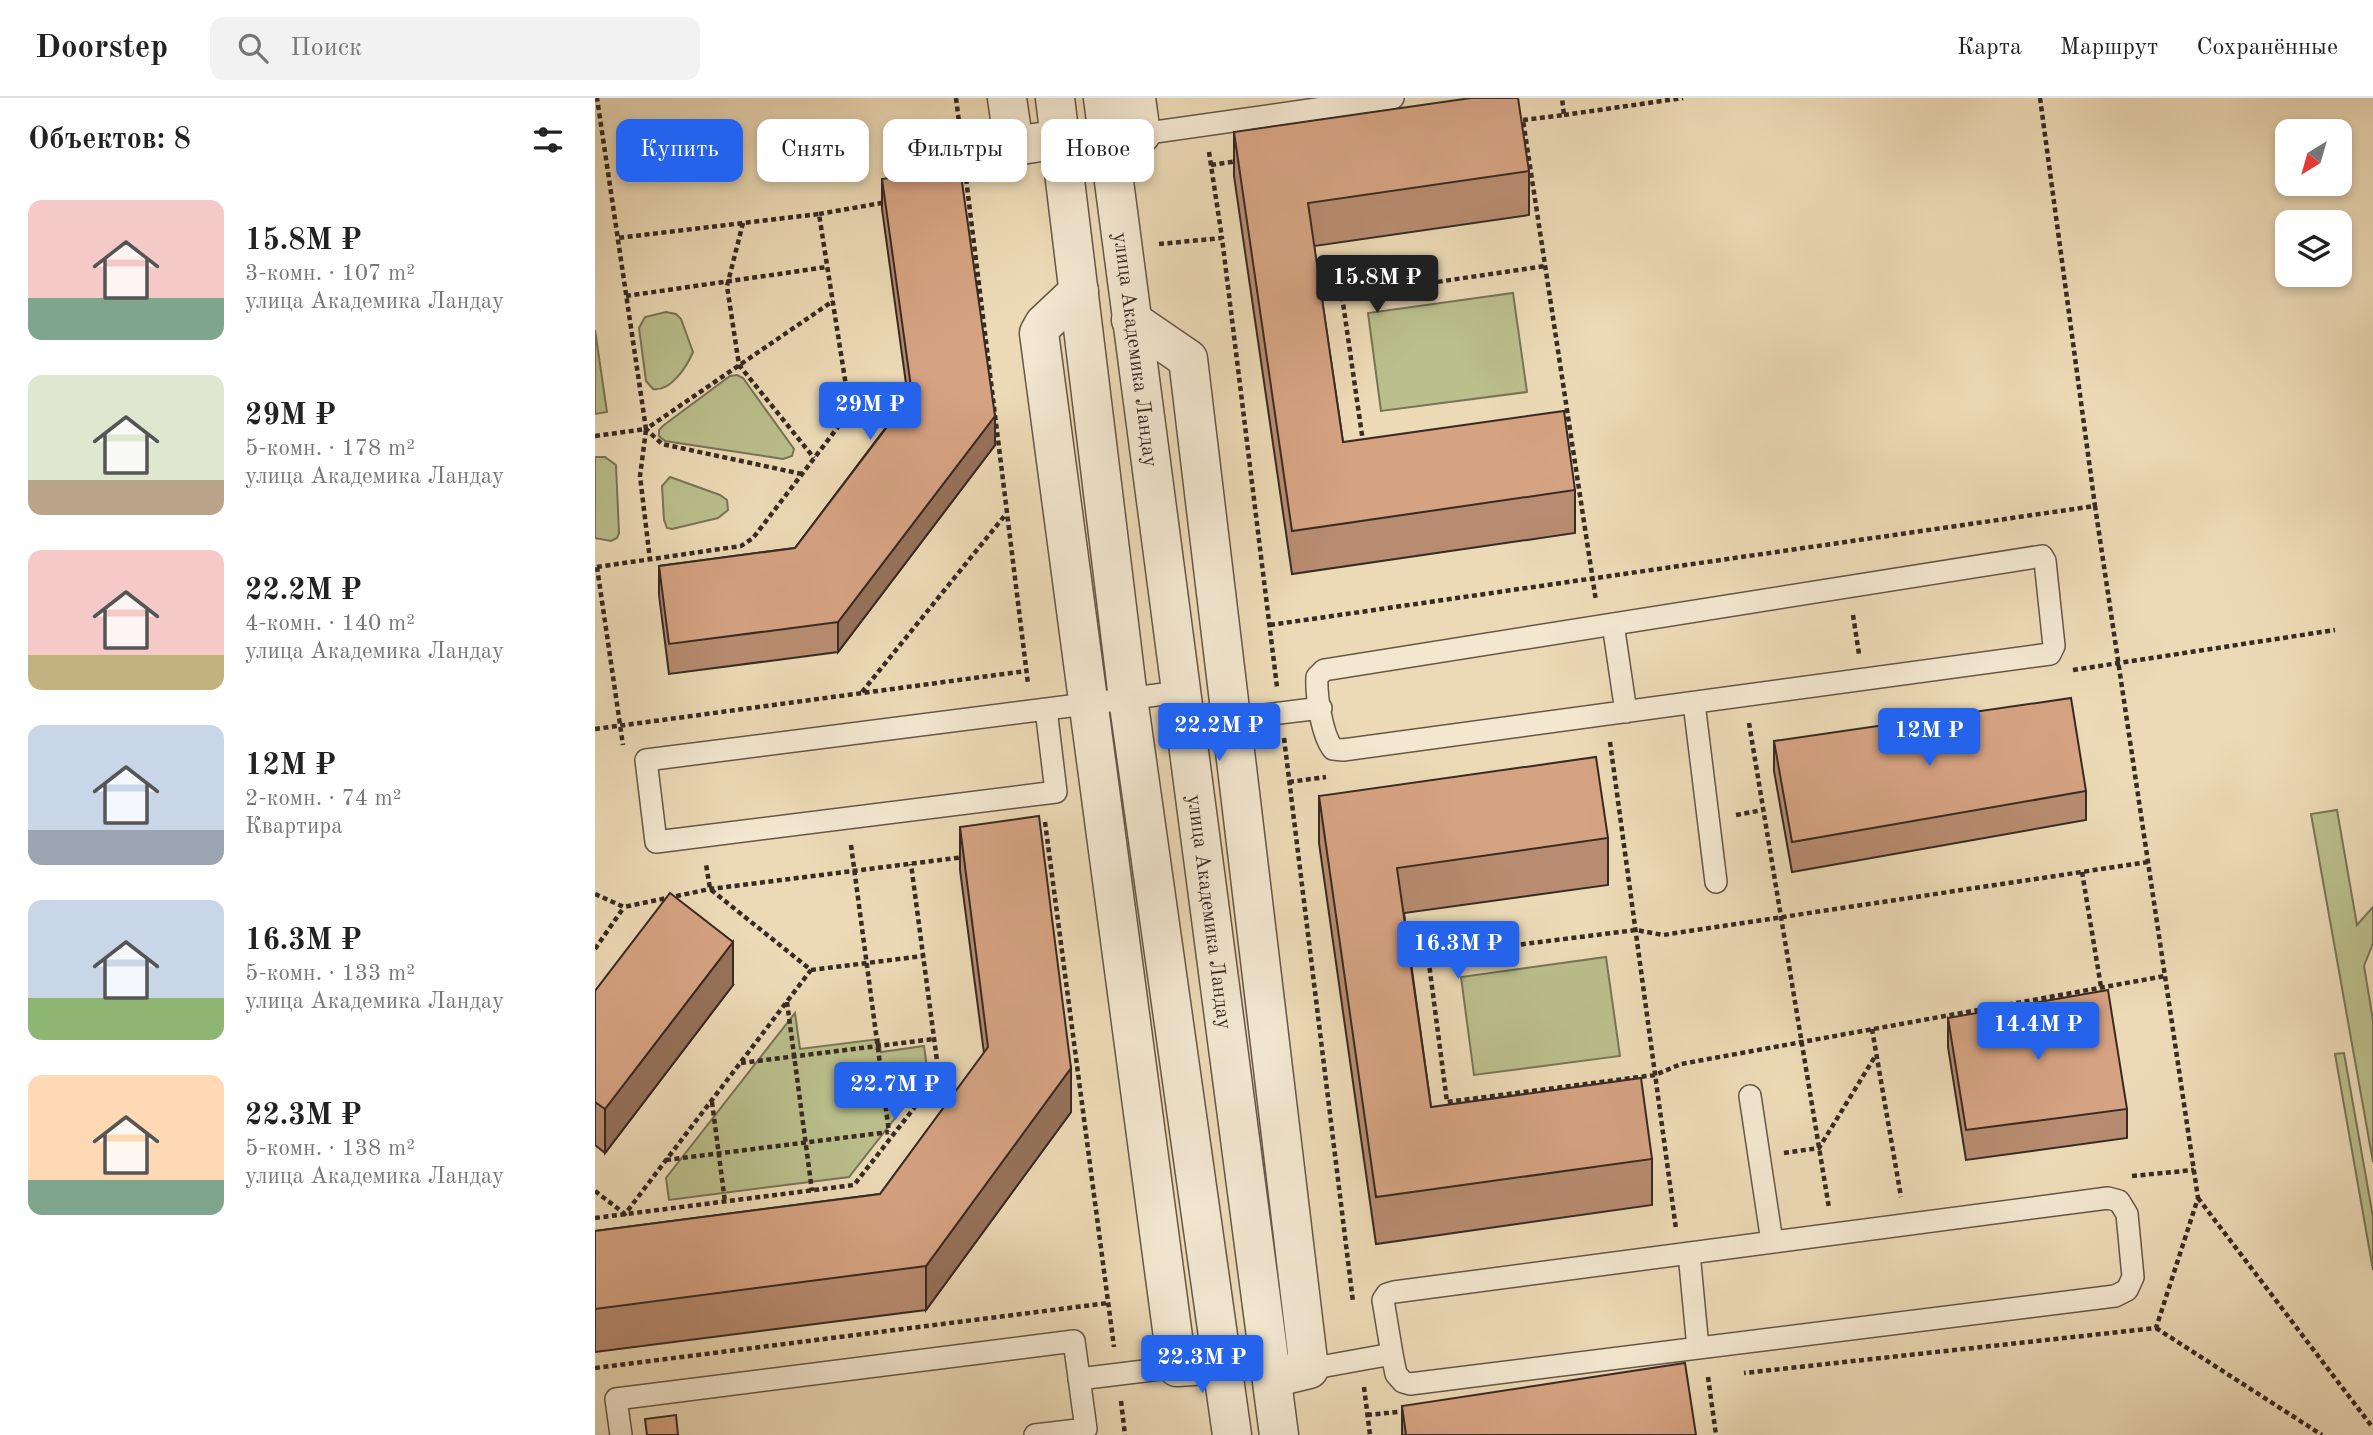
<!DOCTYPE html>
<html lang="ru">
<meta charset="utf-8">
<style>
:root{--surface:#fff;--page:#f2f2f2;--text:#222;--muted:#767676;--line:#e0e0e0;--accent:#2563eb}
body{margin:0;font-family:"Old Standard TT",serif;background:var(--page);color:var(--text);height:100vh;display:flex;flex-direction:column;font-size:26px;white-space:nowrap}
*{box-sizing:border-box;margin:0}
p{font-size:23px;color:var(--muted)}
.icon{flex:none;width:38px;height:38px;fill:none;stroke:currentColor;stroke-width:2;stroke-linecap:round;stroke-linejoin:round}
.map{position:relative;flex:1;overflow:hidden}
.details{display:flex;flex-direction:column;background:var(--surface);width:595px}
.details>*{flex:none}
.guide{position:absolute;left:21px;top:21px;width:665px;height:63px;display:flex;gap:14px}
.needle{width:46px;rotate:217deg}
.fabs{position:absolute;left:1680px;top:21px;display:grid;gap:14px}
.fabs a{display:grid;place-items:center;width:77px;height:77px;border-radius:14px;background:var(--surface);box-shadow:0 4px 10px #0003;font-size:35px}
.price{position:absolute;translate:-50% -60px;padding:0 16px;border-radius:7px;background:var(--accent);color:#fff;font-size:23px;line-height:46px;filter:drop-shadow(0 2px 4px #0008)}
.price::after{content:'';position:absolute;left:50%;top:42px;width:21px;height:16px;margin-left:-10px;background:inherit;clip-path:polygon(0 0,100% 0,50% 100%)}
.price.active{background:#222;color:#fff}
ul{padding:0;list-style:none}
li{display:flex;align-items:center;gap:21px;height:175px;padding:0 28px}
li span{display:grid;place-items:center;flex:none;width:196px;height:140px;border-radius:14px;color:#555}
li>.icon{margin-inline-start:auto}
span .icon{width:84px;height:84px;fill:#fffc;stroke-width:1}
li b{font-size:30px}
h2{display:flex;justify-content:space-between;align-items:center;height:84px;padding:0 28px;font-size:30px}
.chip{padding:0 24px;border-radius:14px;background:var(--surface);box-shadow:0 4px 10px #0003;font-size:24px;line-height:63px}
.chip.active{background:var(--accent);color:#fff}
header{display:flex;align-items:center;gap:42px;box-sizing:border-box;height:98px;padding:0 35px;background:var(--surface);border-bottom:2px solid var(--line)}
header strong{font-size:33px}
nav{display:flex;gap:38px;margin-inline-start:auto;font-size:24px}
.search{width:490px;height:63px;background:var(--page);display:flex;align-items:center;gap:18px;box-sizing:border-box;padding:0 24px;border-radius:14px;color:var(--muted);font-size:26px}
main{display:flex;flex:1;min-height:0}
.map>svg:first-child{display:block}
</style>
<header>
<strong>Doorstep</strong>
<div class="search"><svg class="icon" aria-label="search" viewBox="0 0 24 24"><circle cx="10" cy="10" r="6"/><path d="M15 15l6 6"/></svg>Поиск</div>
<nav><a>Карта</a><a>Маршрут</a><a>Сохранённые</a></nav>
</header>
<main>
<section class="details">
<h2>Объектов: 8<svg class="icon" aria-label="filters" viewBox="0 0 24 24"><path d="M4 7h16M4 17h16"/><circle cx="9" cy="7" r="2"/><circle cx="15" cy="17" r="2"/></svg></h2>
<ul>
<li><span style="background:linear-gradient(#f6c9c9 70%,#7fa58c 0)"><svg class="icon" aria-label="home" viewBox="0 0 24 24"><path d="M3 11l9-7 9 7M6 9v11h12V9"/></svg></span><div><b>15.8M ₽</b><p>3-комн. · 107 m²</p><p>улица Академика Ландау</p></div></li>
<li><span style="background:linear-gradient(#dfe7d0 75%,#b9a48a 0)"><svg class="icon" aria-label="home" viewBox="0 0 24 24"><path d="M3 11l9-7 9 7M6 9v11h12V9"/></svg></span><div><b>29M ₽</b><p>5-комн. · 178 m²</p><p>улица Академика Ландау</p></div></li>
<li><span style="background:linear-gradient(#f6c9c9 75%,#c2b280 0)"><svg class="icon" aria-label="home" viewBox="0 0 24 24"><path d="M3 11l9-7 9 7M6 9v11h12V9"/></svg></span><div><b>22.2M ₽</b><p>4-комн. · 140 m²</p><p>улица Академика Ландау</p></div></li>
<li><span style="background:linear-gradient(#c9d6e8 75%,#9aa5b1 0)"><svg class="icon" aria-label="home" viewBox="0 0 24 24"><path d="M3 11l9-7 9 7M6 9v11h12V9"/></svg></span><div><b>12M ₽</b><p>2-комн. · 74 m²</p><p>Квартира</p></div></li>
<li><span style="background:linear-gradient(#c9d6e8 70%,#8fb573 0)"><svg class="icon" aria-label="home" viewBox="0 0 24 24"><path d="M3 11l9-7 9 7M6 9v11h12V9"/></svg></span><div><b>16.3M ₽</b><p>5-комн. · 133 m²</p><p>улица Академика Ландау</p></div></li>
<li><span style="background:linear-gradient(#ffd9b3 75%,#7fa58c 0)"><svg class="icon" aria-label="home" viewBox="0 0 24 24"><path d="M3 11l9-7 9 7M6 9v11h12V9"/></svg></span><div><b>22.3M ₽</b><p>5-комн. · 138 m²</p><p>улица Академика Ландау</p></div></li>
</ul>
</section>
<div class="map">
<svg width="1778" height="1337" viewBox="0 0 1778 1337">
<rect width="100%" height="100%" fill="#ecdab6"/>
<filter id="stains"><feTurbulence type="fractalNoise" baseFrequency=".00286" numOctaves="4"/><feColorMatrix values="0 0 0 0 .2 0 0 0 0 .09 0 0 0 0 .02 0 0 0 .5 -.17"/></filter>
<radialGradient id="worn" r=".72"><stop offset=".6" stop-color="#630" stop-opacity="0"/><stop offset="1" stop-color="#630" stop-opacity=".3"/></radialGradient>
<path fill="#babf8c" stroke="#797458" stroke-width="2" d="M 918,195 L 932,294 L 786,313 L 773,215 Z
M 71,214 L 81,216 L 86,221 L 98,254 C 92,268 76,294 58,291 L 51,283 L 44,230 L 50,219 Z
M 0,232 L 12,314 L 0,316 Z
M 142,277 L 148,280 L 199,351 L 197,358 L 188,361 L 70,343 L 64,338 L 64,332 L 69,327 L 135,278 Z
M 0,359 L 10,359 L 21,367 L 24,435 L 22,440 L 16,443 L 0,440 Z
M 75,379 L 125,397 L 132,402 L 133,412 L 123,420 L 77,431 L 72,430 L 69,422 L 67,388 Z
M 1742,712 L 1762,827 L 1778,809 L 1778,845 L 1769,868 L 1778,922 L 1778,1064 L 1716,716 Z
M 1011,859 L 1025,958 L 879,977 L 866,879 Z
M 200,915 L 205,951 L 284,941 L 286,954 L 329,948 L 333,978 L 254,1079 L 74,1102 L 71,1080 Z
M 1749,955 L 1778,1119 L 1778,1172 L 1740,956 Z"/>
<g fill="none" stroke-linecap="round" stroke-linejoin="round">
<defs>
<path id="service" d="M 546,36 L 798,0
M 1447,458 L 1450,463 L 1459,548 L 1455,556 L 748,652 L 738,651 C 727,637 721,598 722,579 L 729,572 Z
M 1018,526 L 1031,614
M 1099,605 L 1121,784
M 451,611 L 461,694 L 61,744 L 51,662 L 585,594
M 636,621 L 726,610
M 1155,998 L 1177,1144
M 1094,1155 L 1103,1250
M 714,1271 L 797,1256 L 801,1276 L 808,1284 L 815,1286 L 1520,1198 L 1532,1192 L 1538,1179 L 1532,1116 L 1524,1103 L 1513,1100 L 799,1194 L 792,1196 L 788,1202 L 797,1256
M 484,1281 L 582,1269
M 26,1337 L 21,1301 L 479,1243 L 491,1331 L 440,1337"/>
<path id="minor" d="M 412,0 L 419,48 L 466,41
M 514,42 L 546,36 L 541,0
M 484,193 L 449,226 L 444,235 L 582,1269 L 627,1266
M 536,222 L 593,261 L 714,1271 L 677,1280"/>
<g id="tertiary">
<path d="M 460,0 L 533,600 L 637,1337"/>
<path id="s1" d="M 508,0 L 684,1337"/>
</g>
</defs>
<use href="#service" stroke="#655648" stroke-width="24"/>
<use href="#minor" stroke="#655648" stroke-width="41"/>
<use href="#tertiary" stroke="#655648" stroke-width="41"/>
<path stroke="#382a24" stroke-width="4.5" stroke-dasharray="5 3.5" stroke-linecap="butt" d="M 361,0 L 368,56
M 1445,0 L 1500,408
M 969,17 L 1088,0
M 928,22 L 969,17 L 967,0
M 922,23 L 928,22 L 1001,503
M 385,53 L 368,56 L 433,586
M 614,54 L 627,140
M 616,67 L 643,63
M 224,116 L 292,104
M 148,125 L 132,188 L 144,267 L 219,360
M 564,146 L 627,140 L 682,589
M 31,198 L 232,169
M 51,332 L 45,378 L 55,462
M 0,338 L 51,331 L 2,0
M 770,343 L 768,344 L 747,198 L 950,168
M 207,376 L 67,346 L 51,331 L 238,203
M 2,469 L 146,448 L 158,440 L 246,325 L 254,307 L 224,116 L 22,140
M 2,469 L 28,647
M 1258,517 L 1264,556
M 675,527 L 1500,408 L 1603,1100 L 1561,1230 L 1149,1275
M 1478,572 L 1740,532
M 267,594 L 411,416
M 1154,625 L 1234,1110
M 0,631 L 431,573
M 689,640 L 758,1204
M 1015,644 L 1081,1131
M 694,684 L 731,679
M 1141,717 L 1168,712
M 450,724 L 519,1249
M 256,747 L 294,1034
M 1553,764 L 1068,837 L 1041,832 L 833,858 L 852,1004 L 1060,977 L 1086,966 L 1570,878
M 1487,774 L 1506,889
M 0,796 L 29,809 L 115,791 L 369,759
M 0,851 L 29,809
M 216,872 L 328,858
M 192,904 L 217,1093
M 1277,931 L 1306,1099
M 146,965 L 339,941
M 117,1004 L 130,1104
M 1189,1055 L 1224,1050 L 1281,957
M 71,1062 L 294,1034
M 1537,1078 L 1599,1072
M 0,1093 L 30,1116 L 216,872 L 115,791 L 111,766
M 1603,1100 L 1778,1330
M 0,1120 L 259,1087 L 344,978 L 316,766
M 1561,1230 L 1727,1337
M 0,1270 L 513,1205
M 1113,1279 L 1121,1337
M 769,1289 L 775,1337
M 526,1303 L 530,1337
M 772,1317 L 803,1314"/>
<use href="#service" stroke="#f3e7d0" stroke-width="21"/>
<use href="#minor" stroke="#f3e7d0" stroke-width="38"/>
<use href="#tertiary" stroke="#f3e7d0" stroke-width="38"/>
</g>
<path fill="#b88c70" stroke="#382a24" stroke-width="2" d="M 639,34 L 934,73 L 934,117 L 719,148 L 748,344 L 980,392 L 980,435 L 697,476 L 639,78 Z
M 287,81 L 400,347 L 243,554 L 74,576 L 64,497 L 64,468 L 200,450 L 313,300 L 287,111 Z
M 1179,643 L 1491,693 L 1491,722 L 1197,774 L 1179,673 Z
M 724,698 L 1013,740 L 1013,787 L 809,815 L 836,1009 L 1057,1061 L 1057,1107 L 781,1146 L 724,745 Z
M 365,729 L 476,1014 L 331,1212 L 0,1254 L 0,1133 L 285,1096 L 389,955 L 365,772 Z
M 138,887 L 10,1055 L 0,1047 L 0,893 Z
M 1353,920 L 1532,1011 L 1532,1040 L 1371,1062 L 1353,949 Z
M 807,1308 L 1101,1337 L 807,1337 Z"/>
<path fill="#96725b" stroke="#382a24" stroke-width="2" d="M 400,318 L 400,347 L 243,554 L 243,524 Z
M 138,844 L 138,887 L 10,1055 L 10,1011 Z
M 476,970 L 476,1014 L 331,1212 L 331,1168 Z"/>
<path fill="#d6a382" stroke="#382a24" stroke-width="2" d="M 876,0 L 923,0 L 934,73 L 713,105 L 748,344 L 969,313 L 980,392 L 697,433 L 639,34 Z
M 365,70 L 400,318 L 243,524 L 74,546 L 64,468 L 200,450 L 317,296 L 287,81 Z
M 1476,600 L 1491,693 L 1197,744 L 1179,643 Z
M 1001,659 L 1013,740 L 802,770 L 836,1009 L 1046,980 L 1057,1061 L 781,1099 L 724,698 Z
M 444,718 L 476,970 L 331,1168 L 0,1211 L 0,1133 L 285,1096 L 393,949 L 365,729 Z
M 75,795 L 138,844 L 10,1011 L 0,1004 L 0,893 Z
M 1513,892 L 1532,1011 L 1371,1032 L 1353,920 Z
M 1090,1265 L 1101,1337 L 811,1337 L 807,1308 Z
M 81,1317 L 83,1337 L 52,1337 L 50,1321 Z"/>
<g text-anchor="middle" stroke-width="6" stroke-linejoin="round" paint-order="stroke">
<g font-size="21" fill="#382a24" stroke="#f3e7d0">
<text dy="7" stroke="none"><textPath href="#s1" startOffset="254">улица Академика Ландау</textPath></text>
<text dy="7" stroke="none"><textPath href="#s1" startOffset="821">улица Академика Ландау</textPath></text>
</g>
</g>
<rect width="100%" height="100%" filter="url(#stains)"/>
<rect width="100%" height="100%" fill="url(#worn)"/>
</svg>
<div class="fabs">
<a><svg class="needle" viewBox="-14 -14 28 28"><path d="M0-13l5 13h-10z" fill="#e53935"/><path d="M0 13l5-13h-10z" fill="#767676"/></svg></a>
<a><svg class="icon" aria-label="layers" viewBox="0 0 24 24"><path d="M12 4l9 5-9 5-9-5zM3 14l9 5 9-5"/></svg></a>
</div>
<b class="price active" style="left:782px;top:217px">15.8M ₽</b>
<b class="price" style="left:275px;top:344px">29M ₽</b>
<b class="price" style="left:624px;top:665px">22.2M ₽</b>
<b class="price" style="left:1334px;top:670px">12M ₽</b>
<b class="price" style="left:863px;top:883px">16.3M ₽</b>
<b class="price" style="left:1443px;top:964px">14.4M ₽</b>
<b class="price" style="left:300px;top:1024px">22.7M ₽</b>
<b class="price" style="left:607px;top:1297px">22.3M ₽</b>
<div class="guide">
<a class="chip active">Купить</a>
<a class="chip">Снять</a>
<a class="chip">Фильтры</a>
<a class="chip">Новое</a>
</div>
</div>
</main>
